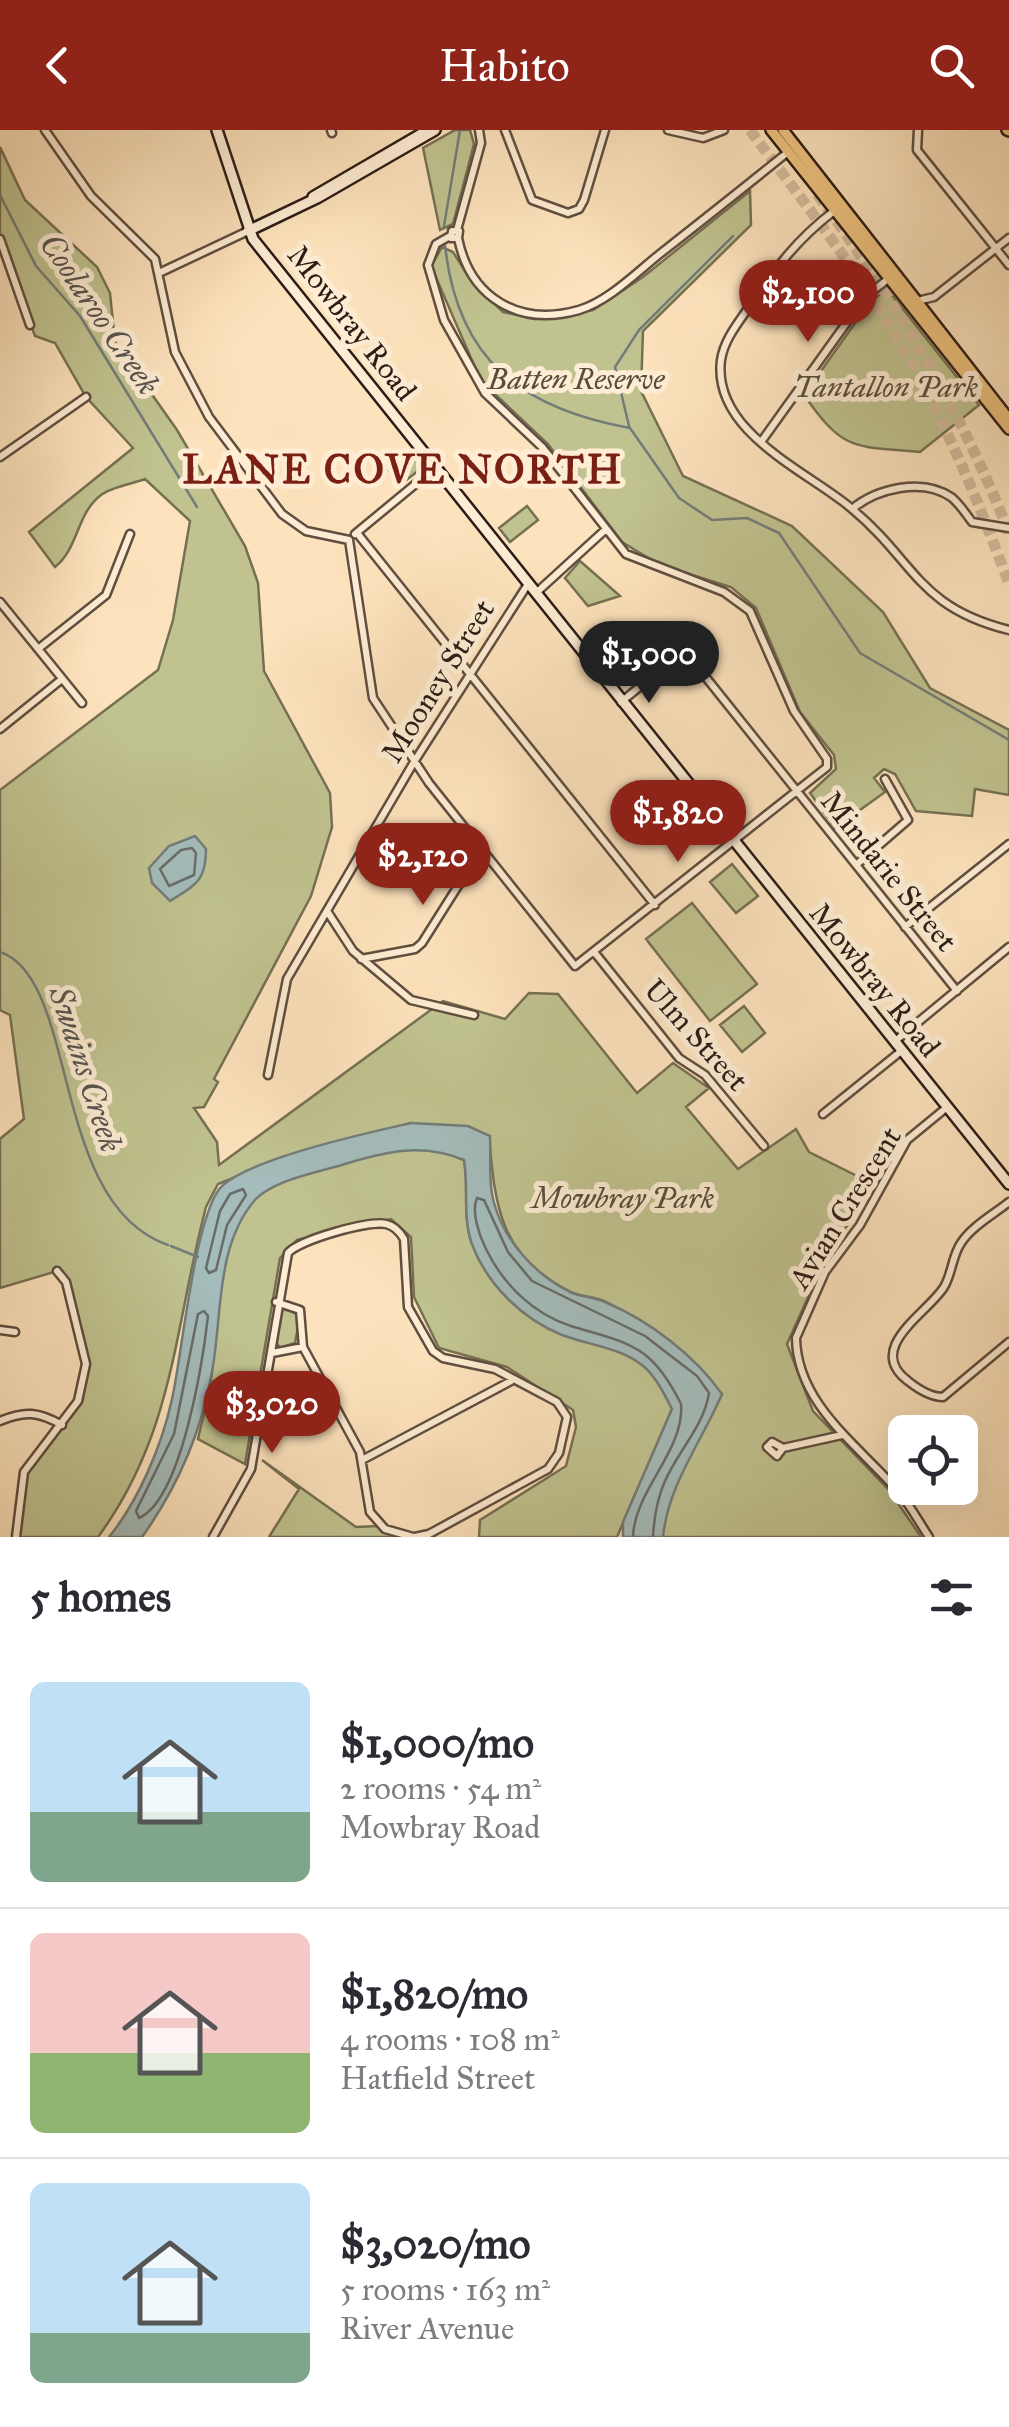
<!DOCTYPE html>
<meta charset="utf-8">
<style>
:root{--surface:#fff;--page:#f7f7f7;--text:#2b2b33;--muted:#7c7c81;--line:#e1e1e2;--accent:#8f2418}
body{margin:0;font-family:"IM FELL Great Primer",serif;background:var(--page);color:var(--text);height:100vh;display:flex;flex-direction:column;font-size:38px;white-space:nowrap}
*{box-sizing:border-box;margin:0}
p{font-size:32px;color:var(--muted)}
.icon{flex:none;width:55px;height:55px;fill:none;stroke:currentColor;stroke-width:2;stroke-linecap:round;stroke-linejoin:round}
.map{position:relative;height:1407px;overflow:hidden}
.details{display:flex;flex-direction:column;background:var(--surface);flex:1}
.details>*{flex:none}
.fabs{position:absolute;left:888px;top:1285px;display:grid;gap:20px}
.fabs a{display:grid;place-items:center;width:90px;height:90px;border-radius:15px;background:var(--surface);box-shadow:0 10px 40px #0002;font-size:50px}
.price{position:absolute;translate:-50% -85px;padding:0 22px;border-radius:35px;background:var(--accent);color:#fff;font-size:32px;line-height:65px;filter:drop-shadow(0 2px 5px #0008)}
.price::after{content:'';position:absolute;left:50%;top:60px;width:30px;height:22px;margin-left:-15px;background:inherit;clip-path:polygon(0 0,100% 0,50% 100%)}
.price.selected{background:#222;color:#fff}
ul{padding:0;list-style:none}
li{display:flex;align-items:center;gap:30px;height:250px;padding:0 30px}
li+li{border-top:2px solid var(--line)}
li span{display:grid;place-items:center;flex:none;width:280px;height:200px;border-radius:15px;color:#555}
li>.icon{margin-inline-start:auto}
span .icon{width:120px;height:120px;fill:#fffc;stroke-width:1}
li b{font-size:42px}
h2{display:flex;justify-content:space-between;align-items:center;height:120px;padding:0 30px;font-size:42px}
header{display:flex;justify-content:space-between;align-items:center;height:130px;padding:0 30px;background:var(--accent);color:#fff;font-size:45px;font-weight:600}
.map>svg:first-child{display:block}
</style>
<header><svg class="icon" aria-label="back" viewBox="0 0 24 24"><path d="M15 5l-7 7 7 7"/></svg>Habito<svg class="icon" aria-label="search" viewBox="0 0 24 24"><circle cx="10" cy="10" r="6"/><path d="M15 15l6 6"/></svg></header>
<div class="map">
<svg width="1009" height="1407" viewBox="0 0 1009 1407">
<rect width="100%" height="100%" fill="#fde3bd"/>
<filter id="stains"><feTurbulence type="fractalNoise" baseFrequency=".002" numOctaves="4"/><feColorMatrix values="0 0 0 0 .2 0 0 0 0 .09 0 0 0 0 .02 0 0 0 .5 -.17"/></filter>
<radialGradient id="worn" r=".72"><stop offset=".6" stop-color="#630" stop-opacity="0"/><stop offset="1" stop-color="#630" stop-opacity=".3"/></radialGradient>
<path fill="#c0c390" stroke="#767053" stroke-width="2.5" d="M 455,0 L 470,0 L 474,14 L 453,94 L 440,100 L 423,18 Z
M 0,17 L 25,70 L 97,137 L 110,163 L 115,212 L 177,300 L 245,416 L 258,453 L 264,541 L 330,663 L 332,697 L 311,766 L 214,949 L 218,952 L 204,977 L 194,978 L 217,1012 L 219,1035 L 443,871 L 505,889 L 529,863 L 558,864 L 637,963 L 673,933 L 709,958 L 686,977 L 738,1039 L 796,999 L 809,1022 L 873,1054 L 823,1134 L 787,1214 L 813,1281 L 889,1360 L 921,1407 L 663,1407 C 658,1358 703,1307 722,1264 C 692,1240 637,1187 606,1172 C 594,1166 580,1167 569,1161 C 499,1126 495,1075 489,1006 L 411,993 L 283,1028 L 218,1054 L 206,1077 C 174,1197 175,1302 98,1407 L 16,1407 L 24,1342 L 78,1271 L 86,1234 L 66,1153 L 57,1141 L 0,1158 L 0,1009 L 24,989 L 10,885 L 0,880 L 0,660 L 158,540 L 173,490 L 190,391 L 145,349 C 132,354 111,357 101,365 C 76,384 79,418 55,437 L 29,402 L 133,318 L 86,267 L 55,213 L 35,206 L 0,109 Z
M 750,61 L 751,95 L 643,201 L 641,261 L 683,346 L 792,396 L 883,482 L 930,558 L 1009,600 L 1009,665 L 975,659 L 972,686 L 916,681 L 895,644 L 884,639 L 874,648 L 885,662 L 835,698 L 810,663 L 836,639 L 834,625 L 800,582 L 756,478 L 731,457 L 660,435 L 622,412 L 548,314 L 481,251 L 431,136 L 442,117 L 453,122 L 472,152 L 503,182 L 535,189 L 593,180 L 643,147 Z
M 887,159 L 979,275 L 920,322 C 853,316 844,322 804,265 L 870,172 Z
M 411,322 L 423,337 L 401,354 L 386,337 Z
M 527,376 L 538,390 L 510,412 L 499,398 Z
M 580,431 L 620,466 L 588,476 L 565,448 Z
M 732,734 L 758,766 L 736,783 L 710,752 Z
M 692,773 L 757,854 L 710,891 L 646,809 Z
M 744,876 L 765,903 L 742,922 L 720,895 Z
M 402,1019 L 437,1019 L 464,1030 C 469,1058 462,1086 472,1114 C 487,1154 522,1189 562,1204 C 588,1215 619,1217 642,1234 C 655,1245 665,1264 672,1279 L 617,1407 L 479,1407 L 480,1390 L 566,1336 L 576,1297 L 573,1280 L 507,1237 L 439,1218 L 414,1167 L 411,1107 L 391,1089 L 297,1110 L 280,1128 L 245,1334 L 198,1309 C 203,1287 209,1264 212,1242 C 218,1196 219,1098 257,1067 C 289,1042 362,1029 402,1019 Z
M 285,1176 L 300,1187 L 295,1213 L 280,1218 L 276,1212 L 280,1179 Z
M 262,1330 L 356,1397 L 378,1396 L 401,1407 L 269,1407 L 299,1359 Z"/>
<path fill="#a4bcbb" stroke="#747c79" stroke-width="2.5" d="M 195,706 L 206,719 C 206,752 195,755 170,771 L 152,753 L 149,738 L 169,716 Z
M 411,993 L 468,996 L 490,1006 C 491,1027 488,1055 495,1076 C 506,1113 536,1145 570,1162 C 581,1167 595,1167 607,1173 C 650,1191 695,1226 722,1264 C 701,1313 668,1355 663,1407 L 623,1407 L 623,1392 L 672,1279 C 665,1265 655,1245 642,1235 C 619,1217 588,1215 562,1205 C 522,1189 487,1154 472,1114 C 462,1086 469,1058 464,1030 C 423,1013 387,1021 345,1034 C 319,1042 272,1050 254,1071 C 214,1119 223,1190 211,1247 C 200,1306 177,1358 142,1407 L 109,1407 C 139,1370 162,1315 172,1269 C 182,1227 195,1079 223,1055 C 256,1027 367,1003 411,993 Z"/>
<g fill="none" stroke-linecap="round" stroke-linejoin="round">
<path stroke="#686c68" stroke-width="2.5" d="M 192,718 L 196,723 L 194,745 L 169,756 L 160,739 L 181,720 Z
M 243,1059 L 246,1065 L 227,1095 L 216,1140 L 209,1143 L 206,1138 L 220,1081 L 230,1064 Z
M 204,1181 L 208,1186 C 203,1230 182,1369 139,1388 L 136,1381 L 174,1304 L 198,1184 Z
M 633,1407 C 634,1361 685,1320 681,1274 C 673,1258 663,1241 650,1229 C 630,1210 596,1204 571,1196 C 533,1184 503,1154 486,1119 C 479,1105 471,1081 477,1068 L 484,1070 L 508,1122 L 532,1151 L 645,1206 L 697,1246 L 709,1263 C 704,1296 678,1321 665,1351 C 657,1369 654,1388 653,1407"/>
<path stroke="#747c79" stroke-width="2.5" d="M 0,65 L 36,136 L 80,186 L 197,377
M 444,96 L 460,0
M 445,115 C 457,229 520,278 630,298 L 679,368 L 712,390 L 747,388 L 779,403 L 860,523 L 1009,610
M 629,296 L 615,237 L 639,200 L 733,106
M 0,822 C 80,849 49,1074 168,1115
M 171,1116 L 198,1127"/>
<path stroke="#d3bb9c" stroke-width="11" stroke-dasharray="11 5.5" stroke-linecap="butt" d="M 750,0 C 804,73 862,145 907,225 C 948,298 980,375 1009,454
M 817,64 C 895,170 961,279 1009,403"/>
<defs>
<path id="minor" d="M 45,0 L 91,66 L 155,129 L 175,222 L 209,287 L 282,384 L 306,401 L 349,410
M 331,0 L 332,3
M 505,0 L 532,70 L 568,83 L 579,79 L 584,70 L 605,0
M 668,0 L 703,8 L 724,0
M 918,0 L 917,20 L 1009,135
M 834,81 C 795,111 777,137 749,177 C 738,193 724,210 721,230 C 712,302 807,341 851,378 C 916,432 917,477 1009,500
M 457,100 L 481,13 L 479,0
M 452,101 L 459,101 L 458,108 L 451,108 Z
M 458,108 C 470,168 519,197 579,180 C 609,171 637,142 661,123 C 703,90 746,56 788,22
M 0,109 L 30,195
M 159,143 L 248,101
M 917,171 L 934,167 L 1009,108
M 761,312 L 865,167 L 888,149
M 0,327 L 86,267
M 852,379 C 876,359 922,347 951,367 C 959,373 966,384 972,392 L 1009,398
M 357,403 L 655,775
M 355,404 L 435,338
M 349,410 L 373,568 L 429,653 L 575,836 L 827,637 L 827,629 L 794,581 L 750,481 L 724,462 L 626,424 L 543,318 L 485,263 L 444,190 L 428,135 L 436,114 L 450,106
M 536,463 L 605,400
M 0,472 L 82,573
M 38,519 L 106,465 L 130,404
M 621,572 L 675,528 L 683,525 L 692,530 L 957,861
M 0,599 L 62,549
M 856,735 L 908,690 L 885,649
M 327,781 L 353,821 L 411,870 L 474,885
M 905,797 L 1009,714
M 595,823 L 679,928 L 705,945 L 764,1016
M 361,829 L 415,819 L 422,813 L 480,721
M 894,912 L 1009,817
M 268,945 L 287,849 L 414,632 L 528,454
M 823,984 L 900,922
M 1009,1072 C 994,1084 971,1097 961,1113 C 952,1126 952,1144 944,1157 C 928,1183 864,1218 908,1251 C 918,1259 930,1267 943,1267 L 1009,1212
M 276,1172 L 300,1180 L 303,1217 L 360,1322 L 370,1382 L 385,1399 L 413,1407
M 0,1200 L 15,1202
M 272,1223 L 303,1217
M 0,1291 C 25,1280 39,1282 62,1295
M 783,1318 L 772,1312 L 767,1317 L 777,1326 L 783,1318 L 842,1305
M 362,1330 L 511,1251
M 16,1407 L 24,1342 L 78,1271 L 86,1234 L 66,1152 L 57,1141
M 213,1407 L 251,1339 L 288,1123 C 299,1110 369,1090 386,1094 C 395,1096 400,1102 404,1109 L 408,1177 L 433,1221 L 443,1228 L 495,1239 L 557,1272 L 567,1287 L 559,1323 L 548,1339 L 429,1404 L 415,1407
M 929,1407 C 919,1392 910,1375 898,1361 C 859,1316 797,1274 796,1208 L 825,1142 L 860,1095 L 907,1010 L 946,978"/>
<path id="secondary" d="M 217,0 L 253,109 L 1009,1054
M 313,67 L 428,0
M 248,101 L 317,68 L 435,0"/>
<path id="primary" d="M 771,0 L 1009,299
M 783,0 L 1009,289
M 1007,0 L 1009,1"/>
</defs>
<use href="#minor" stroke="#604e40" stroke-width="11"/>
<use href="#secondary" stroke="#2c1c16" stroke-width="14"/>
<use href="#primary" stroke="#2c1c16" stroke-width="14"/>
<use href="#minor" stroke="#feedd4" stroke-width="6"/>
<use href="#secondary" stroke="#feedd4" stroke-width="9"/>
<use href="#primary" stroke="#eec27e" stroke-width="9"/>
</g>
<g text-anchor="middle" stroke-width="10" stroke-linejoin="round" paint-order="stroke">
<g font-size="30" fill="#2c1c16" stroke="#feedd4">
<text transform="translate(352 193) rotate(52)" y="10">Mowbray Road</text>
<text transform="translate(438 551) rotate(-58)" y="10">Mooney Street</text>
<text transform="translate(889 741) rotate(51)" y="10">Mindarie Street</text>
<text transform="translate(875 850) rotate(51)" y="10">Mowbray Road</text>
<text transform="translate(696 905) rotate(48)" y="10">Ulm Street</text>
<text transform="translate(845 1078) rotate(-58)" y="10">Avian Crescent</text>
</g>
<g font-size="30" font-style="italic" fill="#584e3b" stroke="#feedd4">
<text x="576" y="259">Batten Reserve</text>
<text x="886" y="267">Tantallon Park</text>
<text x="623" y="1078">Mowbray Park</text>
</g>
<g font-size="32" font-style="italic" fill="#565450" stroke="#feedd4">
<text transform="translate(100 184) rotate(56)" y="11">Coolaroo Creek</text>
<text transform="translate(86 939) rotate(72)" y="11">Swains Creek</text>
</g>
<g font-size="40" font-weight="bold" letter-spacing="2.5" fill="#7a1f14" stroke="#feedd4">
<text x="403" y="353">LANE COVE NORTH</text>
</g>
</g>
<rect width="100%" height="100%" filter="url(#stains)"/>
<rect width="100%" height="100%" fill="url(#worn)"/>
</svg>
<div class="fabs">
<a><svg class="icon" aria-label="locate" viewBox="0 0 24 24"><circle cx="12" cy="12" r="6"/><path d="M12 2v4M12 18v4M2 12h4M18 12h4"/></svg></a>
</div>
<b class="price" style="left:808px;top:215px">$2,100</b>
<b class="price selected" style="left:649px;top:576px">$1,000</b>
<b class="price" style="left:678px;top:735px">$1,820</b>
<b class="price" style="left:423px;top:778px">$2,120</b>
<b class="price" style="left:272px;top:1326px">$3,020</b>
</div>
<section class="details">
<h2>5 homes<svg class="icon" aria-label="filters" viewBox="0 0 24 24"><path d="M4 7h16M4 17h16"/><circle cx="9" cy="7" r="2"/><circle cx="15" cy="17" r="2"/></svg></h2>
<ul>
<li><span style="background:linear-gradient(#bfe0f5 65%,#7fa58c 0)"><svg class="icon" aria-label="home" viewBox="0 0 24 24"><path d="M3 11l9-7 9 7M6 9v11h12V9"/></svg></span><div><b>$1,000/mo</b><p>2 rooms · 54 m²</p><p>Mowbray Road</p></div></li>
<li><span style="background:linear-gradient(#f6c9c9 60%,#8fb573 0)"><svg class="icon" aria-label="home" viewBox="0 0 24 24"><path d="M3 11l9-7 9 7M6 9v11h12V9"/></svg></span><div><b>$1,820/mo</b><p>4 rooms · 108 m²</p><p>Hatfield Street</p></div></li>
<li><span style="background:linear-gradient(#bfe0f5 75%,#7fa58c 0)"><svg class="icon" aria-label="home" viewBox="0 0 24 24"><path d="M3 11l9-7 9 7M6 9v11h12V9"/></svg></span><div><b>$3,020/mo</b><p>5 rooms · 163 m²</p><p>River Avenue</p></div></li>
</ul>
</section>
